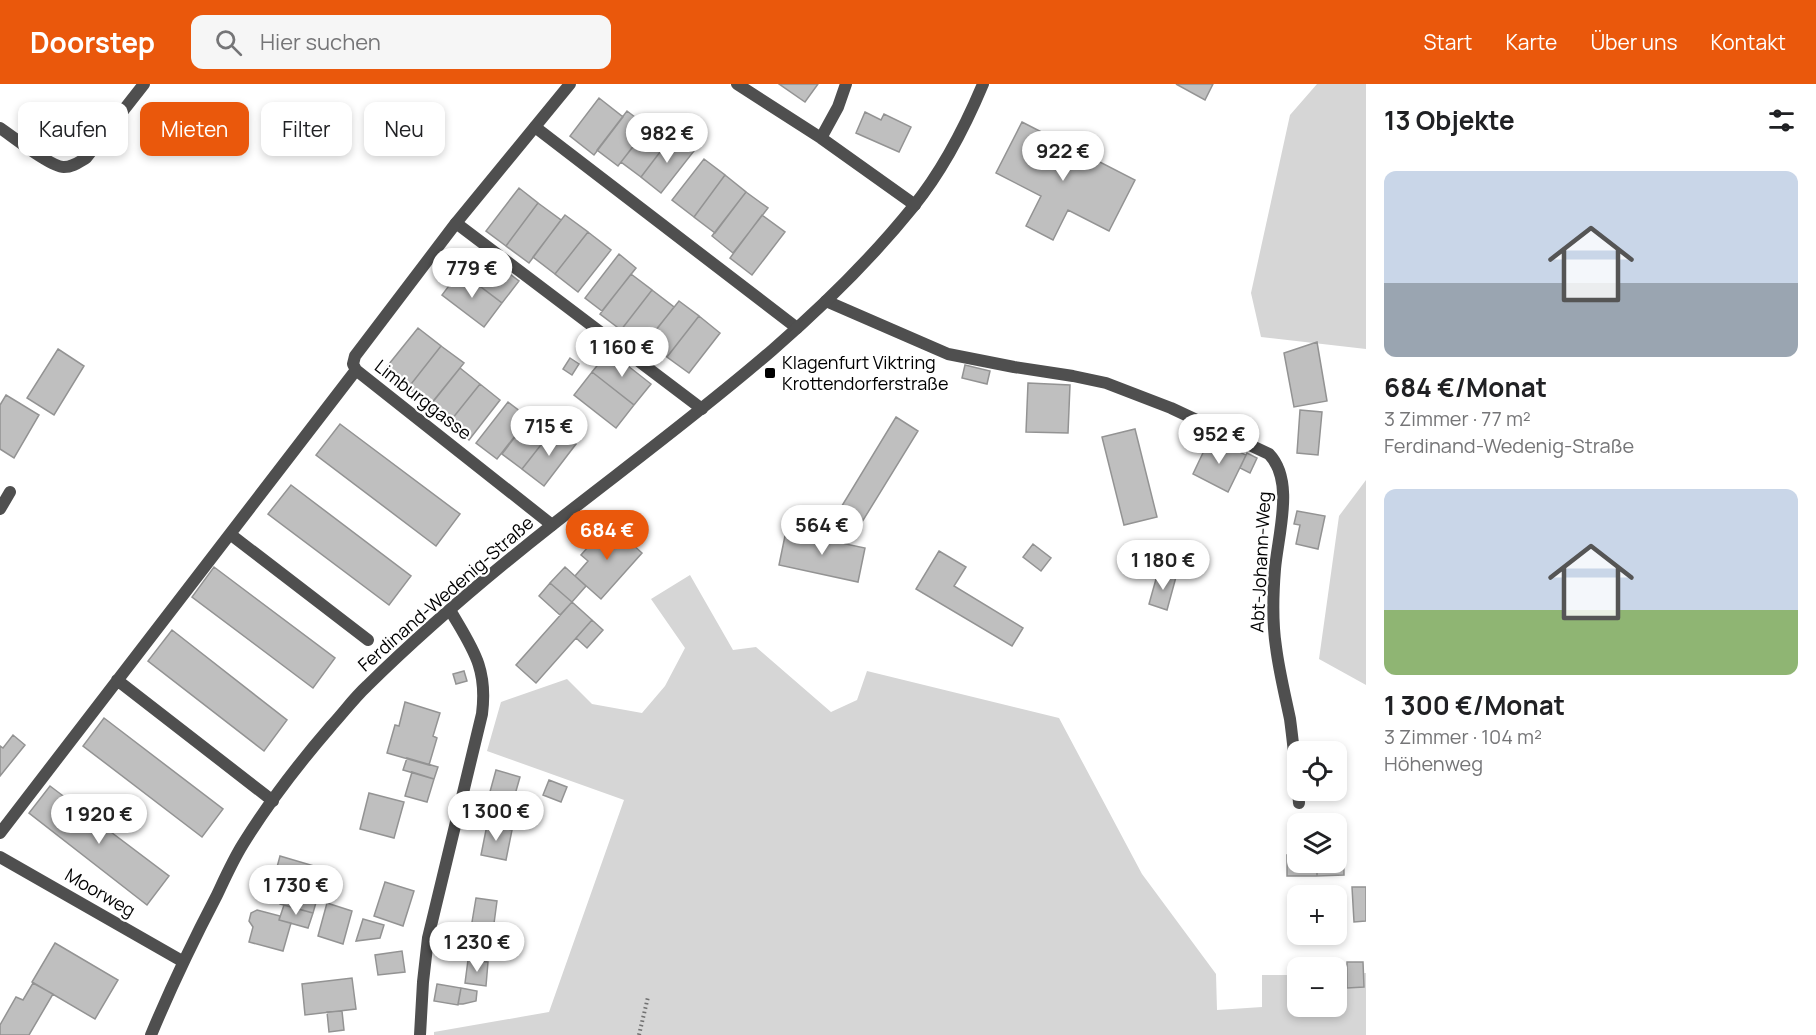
<!DOCTYPE html>
<html lang="de">
<meta charset="utf-8">
<style>
:root{--surface:#fff;--page:#f6f6f6;--text:#202124;--muted:#757577;--accent:#ea580c}
body{margin:0;font-family:Manrope,sans-serif;background:var(--page);color:var(--text);height:100vh;display:flex;flex-direction:column;font-size:22px;white-space:nowrap}
*{box-sizing:border-box;margin:0}
p{font-size:20px;color:var(--muted)}
.icon{flex:none;width:33px;height:33px;fill:none;stroke:currentColor;stroke-width:2;stroke-linecap:round;stroke-linejoin:round}
.map{position:relative;flex:1;overflow:hidden}
.panel{display:flex;flex-direction:column;background:var(--surface);width:450px}
.panel>*{flex:none}
.hud{position:absolute;left:18px;top:18px;width:570px;height:54px;display:flex;gap:12px}
.controls{position:absolute;left:1287px;top:657px;display:grid;gap:12px}
.controls a{display:grid;place-items:center;width:60px;height:60px;border-radius:12px;background:var(--surface);box-shadow:0 3px 9px #0003;font-size:30px}
.price{position:absolute;translate:-50% -51px;padding:0 14px;border-radius:21px;background:#fff;color:#222;font-size:20px;line-height:39px;filter:drop-shadow(0 2px 3px #0008)}
.price::after{content:'';position:absolute;left:50%;top:36px;width:18px;height:14px;margin-left:-9px;background:inherit;clip-path:polygon(0 0,100% 0,50% 100%)}
.price.current{background:var(--accent);color:#fff}
ul{padding:0;list-style:none}
li{display:grid;align-content:center;gap:12px;height:318px;padding:0 18px}
li span{display:grid;place-items:center;height:186px;border-radius:12px;color:#555}
li>.icon{margin-inline-start:auto}
span .icon{width:108px;height:108px;fill:#fffc;stroke-width:1}
li b{font-size:26px}
h2{display:flex;justify-content:space-between;align-items:center;height:72px;padding:0 18px;font-size:26px}
.pill{padding:0 21px;border-radius:12px;background:var(--surface);box-shadow:0 3px 9px #0003;font-size:21px;line-height:54px}
.pill.current{background:var(--accent);color:#fff}
header{display:flex;align-items:center;gap:36px;box-sizing:border-box;height:84px;padding:0 30px;background:var(--accent);color:#fff}
header strong{font-size:28px}
nav{display:flex;gap:33px;margin-inline-start:auto;font-size:21px}
.search{width:420px;height:54px;background:var(--page);display:flex;align-items:center;gap:15px;box-sizing:border-box;padding:0 21px;border-radius:12px;color:var(--muted);font-size:22px}
main{display:flex;flex:1;min-height:0}
.map>svg:first-child{display:block}
</style>
<header>
<strong>Doorstep</strong>
<div class="search"><svg class="icon" aria-label="search" viewBox="0 0 24 24"><circle cx="10" cy="10" r="6"/><path d="M15 15l6 6"/></svg>Hier suchen</div>
<nav><a>Start</a><a>Karte</a><a>Über uns</a><a>Kontakt</a></nav>
</header>
<main>
<div class="map">
<svg width="1366" height="951" viewBox="0 0 1366 951">
<rect width="100%" height="100%" fill="#fff"/>
<path fill="#d6d6d6" d="M 1317,0 L 1366,0 L 1366,265 L 1261,253 L 1251,209 L 1290,31 Z
M 1366,396 L 1366,601 L 1319,575 L 1339,432 Z
M 690,491 L 733,566 L 756,563 L 831,628 L 857,616 L 867,587 L 1059,634 L 1142,790 L 1216,890 L 1217,926 L 1262,923 L 1262,891 L 1297,891 L 1298,922 L 1336,922 L 1337,890 L 1366,889 L 1366,951 L 434,951 L 434,948 L 549,928 L 624,716 L 487,667 L 501,618 L 567,595 L 592,620 L 642,629 L 665,602 L 685,564 L 651,515 Z"/>
<path fill="#bfbfbf" stroke="#939393" stroke-width="1.5" d="M 779,0 L 818,0 L 805,18 Z
M 1176,0 L 1213,0 L 1205,16 Z
M 599,14 L 623,33 L 594,71 L 570,52 Z
M 627,27 L 648,43 L 618,82 L 597,66 Z
M 865,28 L 881,36 L 884,30 L 911,43 L 899,68 L 856,49 Z
M 654,36 L 673,51 L 641,93 L 621,78 Z
M 1022,38 L 1135,96 L 1109,147 L 1068,126 L 1053,156 L 1026,142 L 1041,112 L 996,89 Z
M 673,51 L 694,67 L 661,109 L 641,93 Z
M 704,75 L 725,91 L 694,133 L 672,116 Z
M 725,91 L 746,108 L 715,149 L 694,133 Z
M 519,104 L 538,119 L 506,162 L 486,147 Z
M 746,108 L 768,124 L 733,169 L 712,152 Z
M 538,119 L 561,136 L 529,179 L 506,162 Z
M 565,131 L 588,148 L 555,190 L 533,173 Z
M 762,131 L 785,148 L 752,191 L 730,174 Z
M 588,148 L 611,166 L 578,208 L 555,190 Z
M 477,165 L 519,197 L 502,219 L 460,187 Z
M 619,170 L 636,184 L 602,227 L 585,214 Z
M 460,187 L 502,219 L 484,243 L 442,211 Z
M 631,190 L 652,206 L 621,246 L 600,230 Z
M 652,206 L 674,223 L 643,263 L 621,246 Z
M 679,217 L 699,232 L 667,273 L 647,257 Z
M 699,232 L 720,249 L 689,289 L 667,273 Z
M 418,244 L 441,262 L 408,304 L 385,285 Z
M 1317,258 L 1327,317 L 1294,323 L 1284,269 Z
M 441,262 L 464,279 L 430,321 L 408,304 Z
M 58,265 L 84,282 L 54,331 L 27,314 Z
M 609,267 L 651,300 L 634,321 L 592,288 Z
M 570,274 L 579,280 L 572,291 L 563,285 Z
M 965,281 L 990,287 L 987,300 L 962,294 Z
M 460,284 L 480,300 L 448,340 L 428,324 Z
M 592,288 L 634,321 L 616,344 L 574,311 Z
M 1028,299 L 1070,301 L 1068,349 L 1026,348 Z
M 480,300 L 500,316 L 469,356 L 448,340 Z
M 6,311 L 39,331 L 14,374 L 0,365 L 0,321 Z
M 508,318 L 529,334 L 497,375 L 476,359 Z
M 1300,326 L 1322,328 L 1318,371 L 1297,369 Z
M 534,328 L 555,343 L 522,385 L 502,370 Z
M 896,333 L 918,347 L 862,438 L 840,425 Z
M 340,340 L 460,430 L 436,462 L 316,371 Z
M 555,343 L 576,360 L 544,402 L 522,385 Z
M 1135,345 L 1157,433 L 1124,441 L 1102,353 Z
M 1210,354 L 1246,371 L 1228,408 L 1193,390 Z
M 1247,369 L 1257,374 L 1250,389 L 1240,384 Z
M 291,401 L 411,492 L 389,521 L 268,430 Z
M 1297,427 L 1325,432 L 1318,465 L 1296,460 L 1300,441 L 1294,440 Z
M 609,439 L 642,469 L 601,515 L 575,492 L 588,477 L 581,471 Z
M 786,447 L 809,452 L 810,447 L 823,450 L 822,455 L 865,464 L 858,498 L 779,481 Z
M 1033,460 L 1051,474 L 1041,487 L 1023,473 Z
M 939,467 L 966,483 L 954,502 L 1023,544 L 1012,562 L 916,505 Z
M 214,483 L 335,574 L 313,604 L 192,513 Z
M 565,483 L 586,502 L 572,518 L 550,499 Z
M 1158,488 L 1176,493 L 1167,526 L 1149,520 Z
M 550,499 L 572,518 L 560,531 L 539,512 Z
M 572,518 L 592,536 L 536,599 L 516,581 Z
M 592,536 L 603,546 L 587,564 L 576,554 Z
M 172,546 L 287,636 L 264,667 L 148,577 Z
M 464,587 L 467,597 L 456,600 L 453,590 Z
M 405,618 L 440,629 L 433,652 L 437,654 L 429,681 L 387,669 L 395,641 L 399,642 Z
M 104,634 L 223,725 L 202,753 L 83,662 Z
M 13,651 L 25,661 L 0,692 L 0,662 L 3,664 Z
M 407,674 L 438,683 L 434,695 L 403,686 Z
M 496,686 L 520,693 L 512,721 L 488,715 Z
M 412,688 L 434,695 L 427,718 L 405,712 Z
M 549,696 L 567,703 L 561,718 L 543,711 Z
M 50,702 L 169,792 L 147,821 L 29,729 Z
M 369,709 L 404,718 L 394,754 L 360,745 Z
M 1343,737 L 1344,791 L 1317,792 L 1317,778 L 1336,778 L 1336,740 L 1317,740 L 1317,738 Z
M 487,741 L 512,746 L 506,776 L 481,771 Z
M 1298,770 L 1298,778 L 1317,778 L 1317,792 L 1287,792 L 1287,771 Z
M 280,772 L 314,782 L 306,812 L 271,802 L 268,796 L 270,788 L 276,787 Z
M 385,798 L 414,807 L 403,842 L 374,832 Z
M 1352,803 L 1366,803 L 1366,837 L 1354,838 Z
M 284,806 L 317,815 L 313,829 L 280,820 Z
M 476,814 L 497,817 L 493,847 L 471,844 Z
M 327,819 L 352,827 L 343,860 L 318,852 Z
M 284,821 L 313,829 L 308,844 L 279,836 Z
M 257,826 L 280,832 L 279,836 L 291,839 L 283,867 L 249,858 L 253,843 L 249,837 L 251,829 Z
M 363,835 L 384,841 L 380,854 L 356,857 Z
M 55,859 L 118,896 L 95,935 L 32,898 Z
M 402,867 L 405,888 L 378,891 L 375,871 Z
M 468,876 L 488,878 L 486,902 L 465,899 Z
M 1347,878 L 1363,878 L 1364,903 L 1347,904 Z
M 352,894 L 356,925 L 305,931 L 302,900 Z
M 33,899 L 53,910 L 29,951 L 0,951 L 0,941 L 16,913 L 23,916 Z
M 437,900 L 461,904 L 458,921 L 434,917 Z
M 461,904 L 477,907 L 476,917 L 463,920 L 458,920 Z
M 342,927 L 344,946 L 329,948 L 327,928 Z"/>
<g fill="none" stroke-linecap="round" stroke-linejoin="round">
<path stroke="#717171" stroke-width="4" stroke-dasharray="1.5 3" stroke-linecap="butt" d="M 639,951 L 648,913"/>
<path stroke="#4f4f4f" stroke-width="12" d="M 535,43 L 797,244
M 456,139 L 702,325
M 0,425 L 10,408"/>
<path stroke="#4f4f4f" stroke-width="12" d="M 737,0 L 821,54 L 915,121
M 0,44 C 12,52 52,84 64,83 C 73,83 79,78 86,74 L 144,0
M 821,54 L 838,23 L 846,0
M 826,217 L 948,270 L 1014,283 L 1073,292 L 1106,299 L 1171,324 L 1269,370 C 1295,397 1278,450 1275,485 C 1273,510 1272,537 1276,563 C 1279,587 1285,611 1290,635 C 1293,657 1295,680 1298,703
M 552,441 L 356,286 L 353,280 L 355,272 L 456,139 L 570,0
M 230,450 L 368,556
M 117,596 L 273,717
M 1298,706 L 1299,719
M 0,749 L 356,286
M 0,773 L 182,877
M 420,951 L 423,898 L 428,854 L 482,630 C 488,583 472,564 450,526"/>
<path stroke="#4f4f4f" stroke-width="12" d="M 151,951 C 171,903 193,857 217,811 C 225,794 233,776 243,760 C 269,718 300,678 332,641 C 344,628 354,614 367,602 C 426,544 491,489 556,438 C 681,340 813,247 913,123 C 943,86 965,43 983,0"/>
</g>
<rect fill="#000" stroke="#fff" stroke-width="2" x="764" y="283" width="12" height="12" rx="3"/>
<g text-anchor="middle" stroke-width="4.5" stroke-linejoin="round" paint-order="stroke">
<g font-size="18" fill="#000" stroke="#fff" text-anchor="start">
<text x="782" y="285">Klagenfurt Viktring<tspan x="782" dy="21">Krottendorferstraße</tspan></text>
</g>
<g font-size="18" fill="#000" stroke="#fff">
<text transform="translate(423 316) rotate(38)" y="6">Limburggasse</text>
<text transform="translate(1261 478) rotate(-87)" y="6">Abt-Johann-Weg</text>
<text transform="translate(446 510) rotate(-41)" y="6">Ferdinand-Wedenig-Straße</text>
<text transform="translate(100 809) rotate(30)" y="6">Moorweg</text>
</g>
</g>
</svg>
<div class="controls">
<a><svg class="icon" aria-label="locate" viewBox="0 0 24 24"><circle cx="12" cy="12" r="6"/><path d="M12 2v4M12 18v4M2 12h4M18 12h4"/></svg></a>
<a><svg class="icon" aria-label="layers" viewBox="0 0 24 24"><path d="M12 4l9 5-9 5-9-5zM3 14l9 5 9-5"/></svg></a>
<a>+</a>
<a>−</a>
</div>
<b class="price" style="left:667px;top:80px">982 €</b>
<b class="price" style="left:1063px;top:98px">922 €</b>
<b class="price" style="left:472px;top:215px">779 €</b>
<b class="price" style="left:622px;top:294px">1 160 €</b>
<b class="price" style="left:549px;top:373px">715 €</b>
<b class="price" style="left:1219px;top:381px">952 €</b>
<b class="price" style="left:822px;top:472px">564 €</b>
<b class="price current" style="left:607px;top:477px">684 €</b>
<b class="price" style="left:1163px;top:507px">1 180 €</b>
<b class="price" style="left:496px;top:758px">1 300 €</b>
<b class="price" style="left:99px;top:761px">1 920 €</b>
<b class="price" style="left:296px;top:832px">1 730 €</b>
<b class="price" style="left:477px;top:889px">1 230 €</b>
<div class="hud">
<a class="pill">Kaufen</a>
<a class="pill current">Mieten</a>
<a class="pill">Filter</a>
<a class="pill">Neu</a>
</div>
</div>
<section class="panel">
<h2>13 Objekte<svg class="icon" aria-label="filters" viewBox="0 0 24 24"><path d="M4 7h16M4 17h16"/><circle cx="9" cy="7" r="2"/><circle cx="15" cy="17" r="2"/></svg></h2>
<ul>
<li><span style="background:linear-gradient(#c9d6e8 60%,#9aa5b1 0)"><svg class="icon" aria-label="home" viewBox="0 0 24 24"><path d="M3 11l9-7 9 7M6 9v11h12V9"/></svg></span><div><b>684 €/Monat</b><p>3 Zimmer · 77 m²</p><p>Ferdinand-Wedenig-Straße</p></div></li>
<li><span style="background:linear-gradient(#c9d6e8 65%,#8fb573 0)"><svg class="icon" aria-label="home" viewBox="0 0 24 24"><path d="M3 11l9-7 9 7M6 9v11h12V9"/></svg></span><div><b>1 300 €/Monat</b><p>3 Zimmer · 104 m²</p><p>Höhenweg</p></div></li>
</ul>
</section>
</main>
